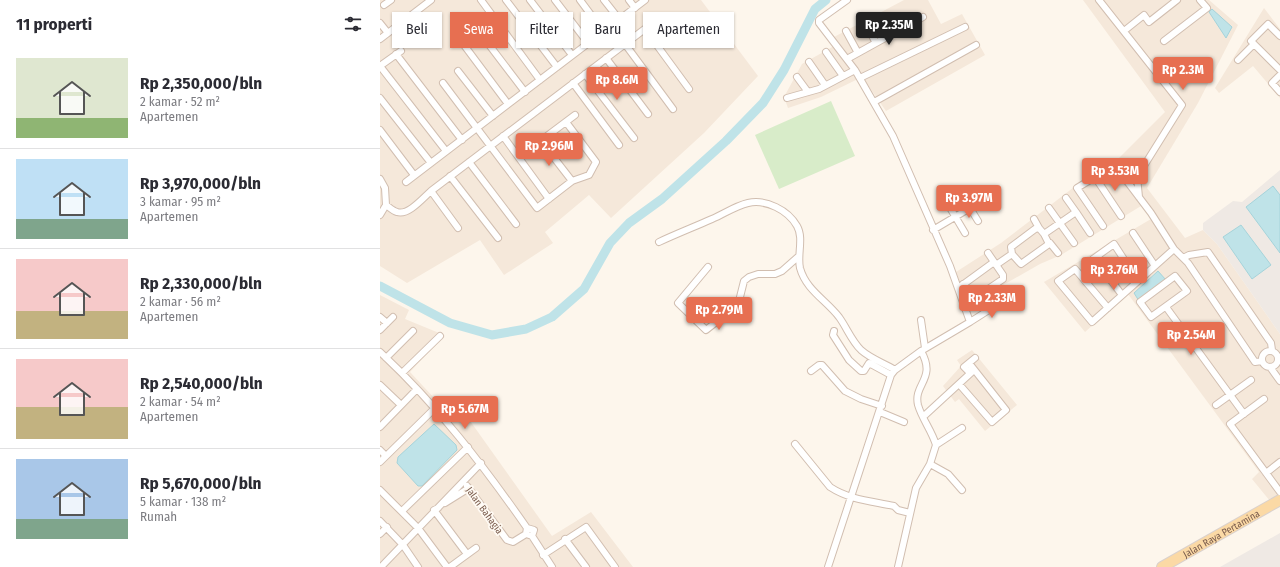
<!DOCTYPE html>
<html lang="id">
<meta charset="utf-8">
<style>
:root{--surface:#fff;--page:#f7f7f7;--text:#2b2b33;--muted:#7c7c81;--line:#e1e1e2;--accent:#e76f51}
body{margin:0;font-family:"Fira Sans Condensed",sans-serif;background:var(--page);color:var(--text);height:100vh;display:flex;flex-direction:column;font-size:15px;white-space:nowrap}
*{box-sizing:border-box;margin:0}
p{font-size:13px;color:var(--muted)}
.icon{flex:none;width:22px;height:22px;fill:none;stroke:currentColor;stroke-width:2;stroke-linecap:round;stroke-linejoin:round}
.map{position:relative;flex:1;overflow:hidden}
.sheet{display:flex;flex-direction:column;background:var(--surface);width:380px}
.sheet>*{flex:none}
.top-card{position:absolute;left:12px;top:12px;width:380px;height:36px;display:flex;gap:8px}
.price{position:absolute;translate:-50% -34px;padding:0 9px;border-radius:4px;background:var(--accent);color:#fff;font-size:13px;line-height:26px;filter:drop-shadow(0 1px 2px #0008)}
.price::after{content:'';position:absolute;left:50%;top:24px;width:12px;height:9px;margin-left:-6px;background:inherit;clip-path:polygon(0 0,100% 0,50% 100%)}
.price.current{background:#222;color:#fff}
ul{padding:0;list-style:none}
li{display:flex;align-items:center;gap:12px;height:100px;padding:0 16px}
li+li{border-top:1px solid var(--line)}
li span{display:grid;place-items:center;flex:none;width:112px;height:80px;border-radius:0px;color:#555}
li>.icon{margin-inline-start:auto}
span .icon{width:48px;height:48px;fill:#fffc;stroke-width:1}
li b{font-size:17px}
h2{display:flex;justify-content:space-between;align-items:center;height:48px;padding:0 16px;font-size:17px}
.chip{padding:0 14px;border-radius:0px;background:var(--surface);box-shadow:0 1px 3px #0004;font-size:14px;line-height:36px}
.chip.current{background:var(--accent);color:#fff}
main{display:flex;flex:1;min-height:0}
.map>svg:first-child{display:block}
</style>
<main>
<section class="sheet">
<h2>11 properti<svg class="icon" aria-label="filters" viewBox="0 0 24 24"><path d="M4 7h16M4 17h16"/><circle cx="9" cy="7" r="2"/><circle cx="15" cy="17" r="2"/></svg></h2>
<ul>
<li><span style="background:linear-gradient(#dfe7d0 75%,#8fb573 0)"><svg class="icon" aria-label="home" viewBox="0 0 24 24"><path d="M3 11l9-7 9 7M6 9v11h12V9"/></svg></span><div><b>Rp 2,350,000/bln</b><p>2 kamar · 52 m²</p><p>Apartemen</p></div></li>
<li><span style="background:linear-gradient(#bfe0f5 75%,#7fa58c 0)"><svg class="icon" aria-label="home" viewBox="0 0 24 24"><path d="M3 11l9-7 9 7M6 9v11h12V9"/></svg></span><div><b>Rp 3,970,000/bln</b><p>3 kamar · 95 m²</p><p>Apartemen</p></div></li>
<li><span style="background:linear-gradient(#f6c9c9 65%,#c2b280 0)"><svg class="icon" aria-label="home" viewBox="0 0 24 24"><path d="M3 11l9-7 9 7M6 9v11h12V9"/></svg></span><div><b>Rp 2,330,000/bln</b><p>2 kamar · 56 m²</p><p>Apartemen</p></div></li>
<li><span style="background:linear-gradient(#f6c9c9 60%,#c2b280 0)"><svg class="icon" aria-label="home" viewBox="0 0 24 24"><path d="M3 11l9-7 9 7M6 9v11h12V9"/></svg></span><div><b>Rp 2,540,000/bln</b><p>2 kamar · 54 m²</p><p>Apartemen</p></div></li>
<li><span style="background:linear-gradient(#a9c7e8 75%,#7fa58c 0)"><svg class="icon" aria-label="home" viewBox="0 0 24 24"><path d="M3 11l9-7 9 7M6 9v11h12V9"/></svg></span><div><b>Rp 5,670,000/bln</b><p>5 kamar · 138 m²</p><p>Rumah</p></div></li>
</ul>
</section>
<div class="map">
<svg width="900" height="567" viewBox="0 0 900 567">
<rect width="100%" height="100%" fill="#fdf6ec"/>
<path fill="#f5e8da" d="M 0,0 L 321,0 L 378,76 L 324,133 L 231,218 L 209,195 L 165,232 L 173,243 L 124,275 L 100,240 L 27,283 L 0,266 Z
M 524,0 L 548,0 L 561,24 L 582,14 L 605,55 L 506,111 L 454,37 Z
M 703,0 L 829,0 L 858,25 L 818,103 L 767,188 L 805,238 L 823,230 L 837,244 L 900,334 L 900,494 L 890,501 L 872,479 L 879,472 L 748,294 L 705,332 L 664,282 L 771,219 L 761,206 L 681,255 L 660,264 L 588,305 L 576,272 L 621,243 L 719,168 L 727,170 L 785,112 Z
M 884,8 L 900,29 L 900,98 L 873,66 L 839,93 L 835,88 Z
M 454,46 L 478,79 L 441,97 L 408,108 L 404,97 L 422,64 Z
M 0,295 L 29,310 L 25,319 L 64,335 L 30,372 L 69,414 L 78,404 L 172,536 L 211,512 L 253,567 L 0,567 Z
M 592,350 L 637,405 L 605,431 L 579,399 L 575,402 L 563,386 L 581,366 L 577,360 Z"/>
<path fill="#efe9e4" d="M 900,170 L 900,334 L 837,244 L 823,230 L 823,223 L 853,201 L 862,202 Z
M 900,533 L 900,567 L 840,567 Z"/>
<path fill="#d8ecc9" d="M 451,101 L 475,156 L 399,189 L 375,135 Z"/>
<path fill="#bfe3e8" stroke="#a5d3da" d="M 832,9 L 852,27 L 846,38 L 829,12 Z
M 893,186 L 900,195 L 900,253 L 866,207 Z
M 861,225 L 891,265 L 872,279 L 843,237 Z
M 778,271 L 786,280 L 759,301 L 754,293 Z
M 54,424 L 76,445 L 77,450 L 42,486 L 38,486 L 17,463 L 18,457 Z"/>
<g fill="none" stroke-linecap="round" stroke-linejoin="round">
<path stroke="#bfe3e8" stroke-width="9" d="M 0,286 L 70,323 L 112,335 L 146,329 L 172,317 L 204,289 L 230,243 L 249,223 L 282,199 L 346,141 L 383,103 L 404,70 L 435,9 L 446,0"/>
<defs>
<path id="minor" d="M 101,0 L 160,80
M 126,0 L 177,67
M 150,0 L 192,55
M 175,0 L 208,43
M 200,0 L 223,31
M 224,0 L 239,19
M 249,0 L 255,8
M 467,0 L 439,20 L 439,23 L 475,70 L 513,136 L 570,266 L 590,322 L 541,351 C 557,379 533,384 538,405 C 542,419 552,431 556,445 L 550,464 L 536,488 L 518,567
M 719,0 L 802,105 L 757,177 L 759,197
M 4,5 L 11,0
M 484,21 L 496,43
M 0,23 L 8,33
M 94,25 L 145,92
M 265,29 L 309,89
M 466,31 L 478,53
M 744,31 L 764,15 L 769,22 L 797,0
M 900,36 L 888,24 L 871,41 L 900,70
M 78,37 L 128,104
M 0,39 L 51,0
M 784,41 L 827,8 L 820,0
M 245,44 L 293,109
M 446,52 L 463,76
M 16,54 L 82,140
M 226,58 L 268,114
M 467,59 L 543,17
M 858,60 L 874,44
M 429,62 L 445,85
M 0,66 L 66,151
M 0,66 L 21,51
M 78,71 L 113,116
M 205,74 L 254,138
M 900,75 L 892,83 L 900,92
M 417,77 L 428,92
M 480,78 L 585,27
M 63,83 L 157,208 L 192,181 L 209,175 L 216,162 L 186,122
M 193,83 L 239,145
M 0,98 L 51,163
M 407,98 L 439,89 L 475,70
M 494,102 L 596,45
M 0,130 L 34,175
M 123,136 L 169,199
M 161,141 L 192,181
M 151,148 L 195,115
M 89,162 L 136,224
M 738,169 L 757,177
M 70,176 L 118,238
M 715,177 L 741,216
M 0,179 L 5,188 L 6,205 C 9,207 13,211 17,212 C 28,216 43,198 51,191 L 274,22
M 26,182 L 265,0
M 51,191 L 78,228
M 566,201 L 585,233
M 590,208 L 598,221
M 669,208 L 694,243
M 696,212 L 710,233
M 0,215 L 6,205
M 654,219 L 659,228
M 723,226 L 697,188 L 715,177 L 722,177 L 737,168 L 771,213 L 794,249 L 808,263 L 875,362 L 882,361
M 553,230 L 590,208 L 582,194
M 753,233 L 775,266
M 279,242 C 296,234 314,227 332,219 C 344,214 355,206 368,203 C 386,199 408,210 417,226 C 424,238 417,255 420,268 C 426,290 446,300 459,317 C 467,328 471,340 481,350 C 491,359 504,363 515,370
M 670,243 L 678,253
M 632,254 L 641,264 L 669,244 L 664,234
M 718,256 L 723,266 L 724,271 L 742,295
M 803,258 L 809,255 L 828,252 L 891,343 L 892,350
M 616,265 L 632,254 L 631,247 L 655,229 L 659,228 L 664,234 L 696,212 L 686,198
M 328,267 L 298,303 L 326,330 L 358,305 L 364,281 L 369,277 L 378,274 L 395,274 L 402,271 L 419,256
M 724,271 L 713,259 L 734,244 L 758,281
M 795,276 L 807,291 L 771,317 L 760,302 Z
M 583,284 L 595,298 L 623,279 L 623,275 L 608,253
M 581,286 L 614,262
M 786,307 L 864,414
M 728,308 L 695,269 L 678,281 L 712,322 L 794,249
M 0,317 L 7,323
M 541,320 L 545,348
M 590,322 L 623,301
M 0,330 L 13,317
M 454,331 L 453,335 L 469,360 L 481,371 L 484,371 L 489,363 L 511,375
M882 359a8 8 0 1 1 16 0a8 8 0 1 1-16 0Z
M 0,352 C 57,405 103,465 147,528
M 6,358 L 33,331
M 890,367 L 900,381
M 431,371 L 439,365 L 442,365 L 465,391 L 481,399 L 502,406
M 22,373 L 60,336
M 590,373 L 584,367 L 595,358
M 579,384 L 612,422 L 626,410 L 589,363
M 0,385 L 21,405
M 884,399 L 850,424 L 900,492
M 836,405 L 871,380
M 500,412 L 524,422
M 544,416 L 594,370
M 0,427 L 37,389
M 415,444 L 450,487 C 470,500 491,501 514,506 L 518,510 L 530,513
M 556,445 L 582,428
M 0,450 L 6,456
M 0,462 L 55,408
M 550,464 L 568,474 L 582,490
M 886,473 L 900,462
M 87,486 L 127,540 L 133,542 L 146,534
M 0,490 L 38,528 L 67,567
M 65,503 L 89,488
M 58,508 L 54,510 L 87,554
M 22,511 L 88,447
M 0,521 L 23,545 L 38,567
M 0,534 L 7,527
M 152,536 L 154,530 L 147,528 L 146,534 L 152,536 L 172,567
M 185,539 L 206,567
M 163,555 L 206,527 L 235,567
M 1,567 L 101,463
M 70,567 L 96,548
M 448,567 L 511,375 L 515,370 L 541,351"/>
<g id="primary">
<path id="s1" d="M 782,567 L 900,500"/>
</g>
</defs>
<use href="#minor" stroke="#d1beb0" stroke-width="8"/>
<use href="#primary" stroke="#dad1cd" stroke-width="12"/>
<use href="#minor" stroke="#fff" stroke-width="6"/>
<use href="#primary" stroke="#fbd9a5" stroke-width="10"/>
</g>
<g text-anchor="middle" stroke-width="3.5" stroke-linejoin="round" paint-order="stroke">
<g font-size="10" fill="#7a5c4d" stroke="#fffaf3">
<text transform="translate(105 510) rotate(54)" y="4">Jalan Bahagia</text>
<text dy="4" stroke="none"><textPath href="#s1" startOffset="68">Jalan Raya Pertamina</textPath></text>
</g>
</g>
</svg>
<b class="price current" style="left:509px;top:46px">Rp 2.35M</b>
<b class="price" style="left:803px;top:91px">Rp 2.3M</b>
<b class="price" style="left:237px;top:101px">Rp 8.6M</b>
<b class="price" style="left:169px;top:167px">Rp 2.96M</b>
<b class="price" style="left:735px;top:192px">Rp 3.53M</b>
<b class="price" style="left:589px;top:219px">Rp 3.97M</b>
<b class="price" style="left:734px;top:291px">Rp 3.76M</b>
<b class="price" style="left:612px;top:319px">Rp 2.33M</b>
<b class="price" style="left:339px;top:331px">Rp 2.79M</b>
<b class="price" style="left:811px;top:356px">Rp 2.54M</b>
<b class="price" style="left:85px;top:430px">Rp 5.67M</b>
<div class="top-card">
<a class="chip">Beli</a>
<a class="chip current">Sewa</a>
<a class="chip">Filter</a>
<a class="chip">Baru</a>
<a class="chip">Apartemen</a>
</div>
</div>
</main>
